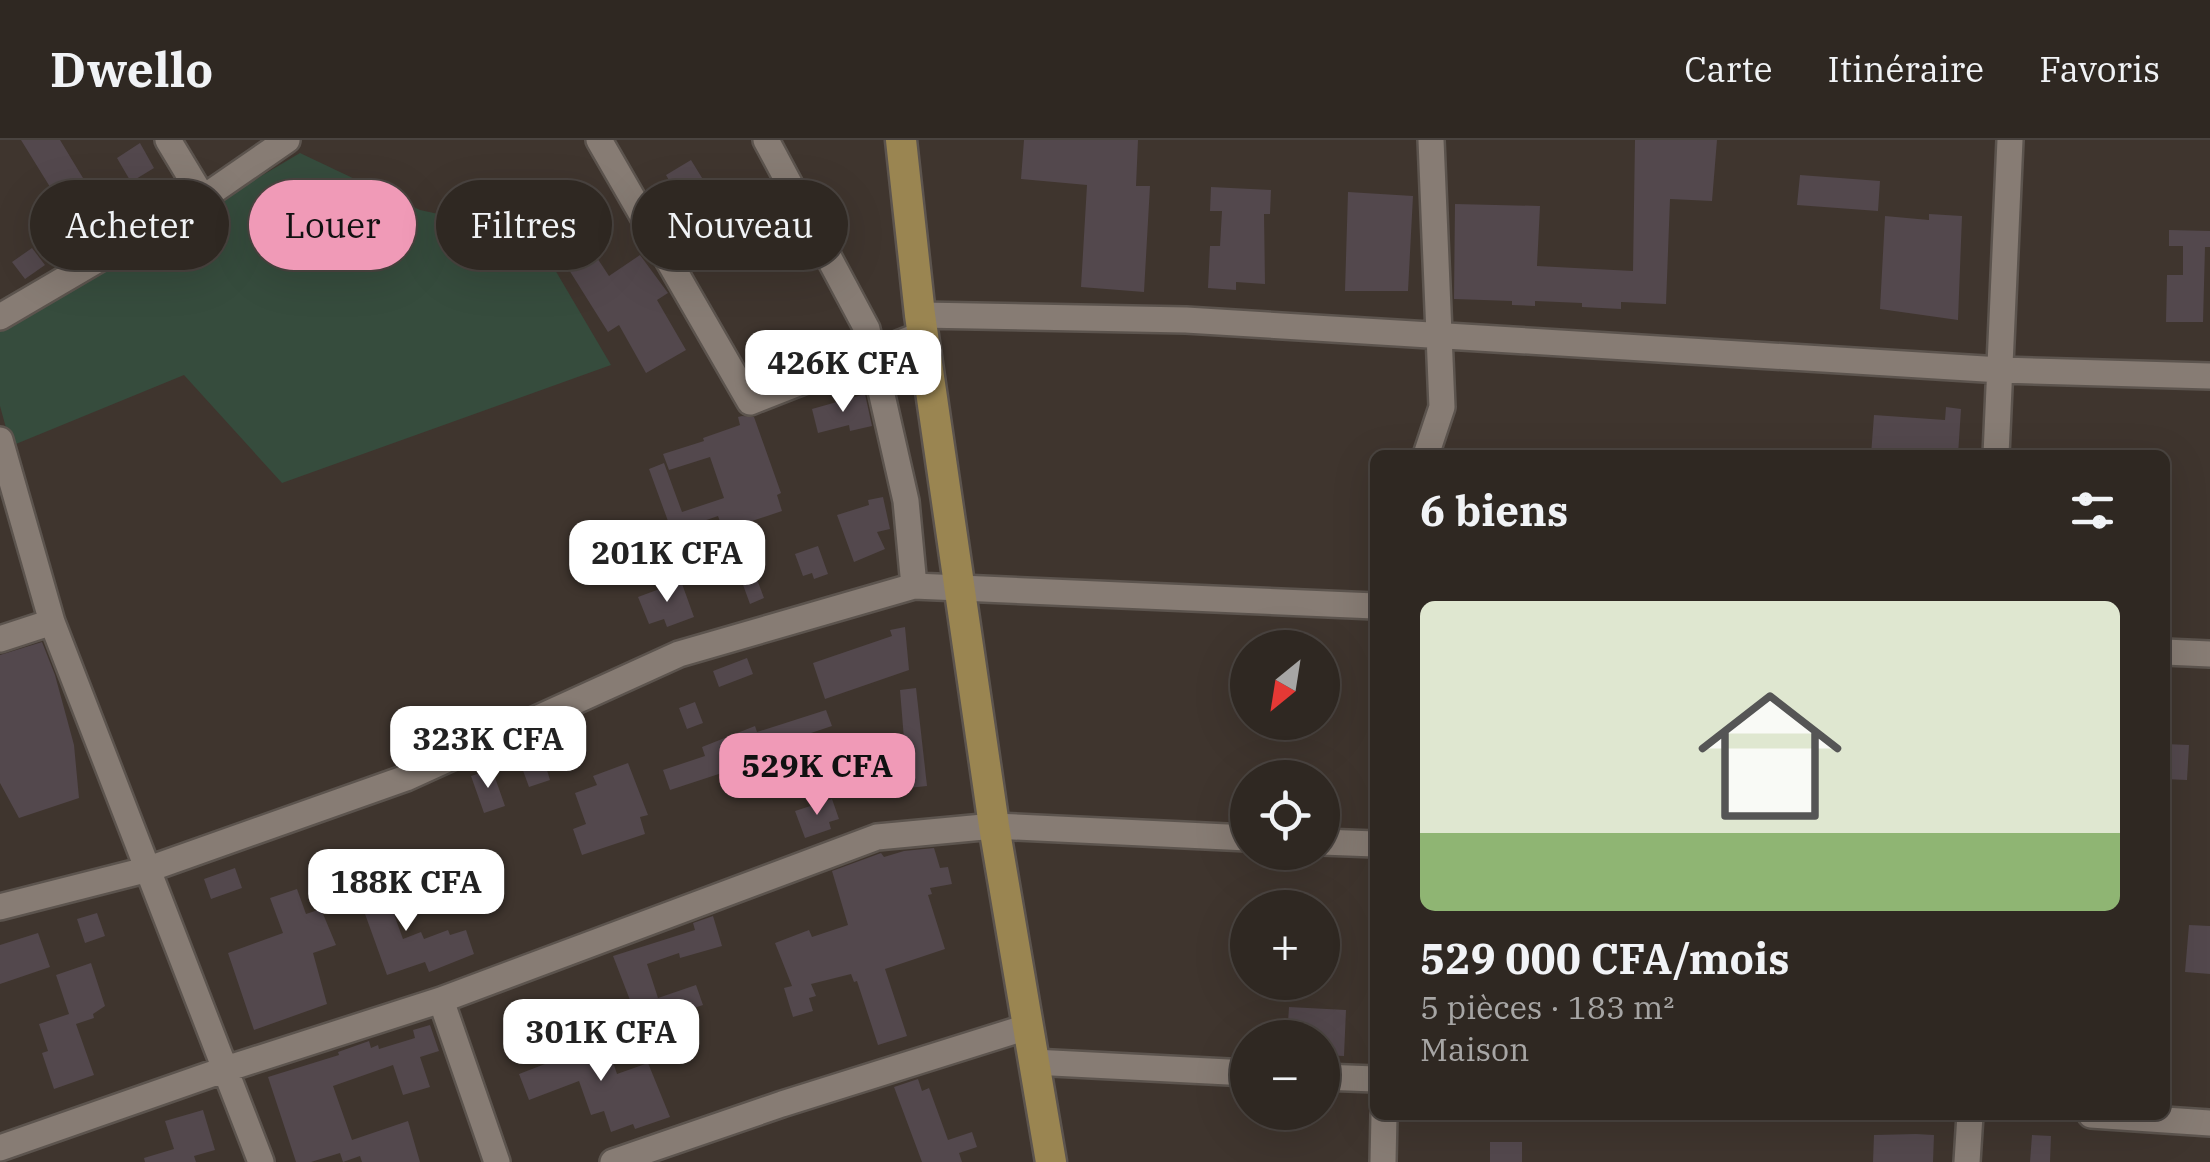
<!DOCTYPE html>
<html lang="fr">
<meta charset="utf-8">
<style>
:root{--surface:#2f2822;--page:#3b342f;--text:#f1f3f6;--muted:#a7a6a5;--line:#4a4440;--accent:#f09ab7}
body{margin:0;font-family:"IBM Plex Serif",serif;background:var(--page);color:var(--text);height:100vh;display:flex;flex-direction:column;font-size:38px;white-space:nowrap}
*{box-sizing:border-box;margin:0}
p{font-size:32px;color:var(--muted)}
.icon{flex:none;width:55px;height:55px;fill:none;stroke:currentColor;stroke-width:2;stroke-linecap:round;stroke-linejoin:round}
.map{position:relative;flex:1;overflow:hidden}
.sheet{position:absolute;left:1370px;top:310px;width:800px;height:670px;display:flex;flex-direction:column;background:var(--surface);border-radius:15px;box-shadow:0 10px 40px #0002,0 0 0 2px var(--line)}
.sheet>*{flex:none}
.hud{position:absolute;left:30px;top:40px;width:950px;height:90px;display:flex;gap:20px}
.needle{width:65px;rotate:210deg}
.tools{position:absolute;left:1230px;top:490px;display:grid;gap:20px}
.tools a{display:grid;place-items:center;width:110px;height:110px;border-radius:50%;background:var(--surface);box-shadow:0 10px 40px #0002,0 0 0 2px var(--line);font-size:50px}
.price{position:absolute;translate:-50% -85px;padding:0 22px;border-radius:20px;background:#fff;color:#222;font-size:32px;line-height:65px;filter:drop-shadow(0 2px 5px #0008)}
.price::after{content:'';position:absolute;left:50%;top:60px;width:30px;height:22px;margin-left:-15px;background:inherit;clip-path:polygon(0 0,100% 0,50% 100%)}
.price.active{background:var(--accent);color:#111}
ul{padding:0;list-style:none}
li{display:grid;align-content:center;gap:20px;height:530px;padding:0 50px}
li+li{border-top:2px solid var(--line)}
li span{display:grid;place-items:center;height:310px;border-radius:15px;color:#555}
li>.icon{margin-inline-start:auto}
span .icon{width:180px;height:180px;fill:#fffc;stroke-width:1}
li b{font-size:42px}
h2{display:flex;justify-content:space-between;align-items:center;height:120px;padding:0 50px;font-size:42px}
.pill{padding:0 35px;border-radius:45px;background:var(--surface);box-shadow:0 10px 40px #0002,0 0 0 2px var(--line);font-size:35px;line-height:90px}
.pill.active{background:var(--accent);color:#111}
header{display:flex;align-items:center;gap:60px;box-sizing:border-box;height:140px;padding:0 50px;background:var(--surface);border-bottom:2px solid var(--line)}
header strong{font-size:48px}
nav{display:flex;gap:55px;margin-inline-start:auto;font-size:35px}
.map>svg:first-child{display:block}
</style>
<header>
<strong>Dwello</strong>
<nav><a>Carte</a><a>Itinéraire</a><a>Favoris</a></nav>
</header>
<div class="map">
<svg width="2210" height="1022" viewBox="0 0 2210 1022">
<rect width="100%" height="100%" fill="#3f352e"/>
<path fill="#364c3d" d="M 300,13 L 420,70 L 475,82 L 551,123 L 611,225 L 282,343 L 184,235 L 11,306 L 0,266 L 0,190 Z"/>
<path fill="#53484d" d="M 21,0 L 60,0 L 83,38 L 55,55 Z
M 1024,0 L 1138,0 L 1136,46 L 1150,46 L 1144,152 L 1081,147 L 1087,45 L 1021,39 Z
M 1635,0 L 1717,0 L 1712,61 L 1670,59 L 1666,164 L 1621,162 L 1621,169 L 1582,167 L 1582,163 L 1535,161 L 1535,166 L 1512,165 L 1512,161 L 1454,159 L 1455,64 L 1540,66 L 1537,126 L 1633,131 Z
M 140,3 L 154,28 L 131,42 L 117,18 Z
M 691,20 L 707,46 L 681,61 L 666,35 Z
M 1800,35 L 1880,41 L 1878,71 L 1797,65 Z
M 1211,47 L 1271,50 L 1270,74 L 1264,74 L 1265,144 L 1236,142 L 1236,150 L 1208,148 L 1210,106 L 1220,106 L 1222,71 L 1210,71 Z
M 1348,52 L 1413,56 L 1408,151 L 1345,151 Z
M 568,74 L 609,136 L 640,115 L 668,153 L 657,160 L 686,210 L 646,233 L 619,185 L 608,192 L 544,90 Z
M 1929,74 L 1962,76 L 1958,180 L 1880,169 L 1885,76 L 1929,80 Z
M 2169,90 L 2210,91 L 2210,107 L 2205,107 L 2203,182 L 2166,182 L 2167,135 L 2183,135 L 2183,106 L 2169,106 Z
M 32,108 L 45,125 L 25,139 L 12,122 Z
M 865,254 L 872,286 L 850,291 L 849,285 L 818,293 L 812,269 Z
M 1946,267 L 1961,269 L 1958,315 L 1871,315 L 1874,275 L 1945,280 Z
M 742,276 L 754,277 L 781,353 L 777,355 L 782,371 L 737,386 L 764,458 L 750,464 L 718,376 L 672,392 L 649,329 L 664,323 L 682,372 L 724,358 L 710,317 L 669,330 L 663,314 L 704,301 L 703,298 L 740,285 L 738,277 Z
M 883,357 L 890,389 L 877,392 L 885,409 L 854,422 L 837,375 L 869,365 L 868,360 Z
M 818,406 L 828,434 L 814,439 L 812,433 L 803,436 L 795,414 Z
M 681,441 L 694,477 L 667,487 L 664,479 L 649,484 L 638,457 Z
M 905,487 L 909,530 L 825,559 L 813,523 L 892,496 L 890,490 Z
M 42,502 L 55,535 L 74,605 L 79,658 L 19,678 L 0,643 L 0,515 Z
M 747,518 L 753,534 L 719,547 L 713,531 Z
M 916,548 L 927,646 L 908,648 L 900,550 Z
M 695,562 L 703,583 L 687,589 L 679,568 Z
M 826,570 L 832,586 L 808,594 L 814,608 L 791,615 L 793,620 L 777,626 L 770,608 L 729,624 L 731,630 L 670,650 L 663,630 L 705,616 L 702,607 L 755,586 L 757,592 Z
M 2165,604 L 2189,605 L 2187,640 L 2165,639 Z
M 543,617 L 550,640 L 529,647 L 521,625 Z
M 628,623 L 648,675 L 640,677 L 645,694 L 582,715 L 573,689 L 586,684 L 575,653 L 597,645 L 593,636 Z
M 492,629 L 505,666 L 484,673 L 471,636 Z
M 832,659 L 839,679 L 829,682 L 831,689 L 805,698 L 795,671 Z
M 934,708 L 940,728 L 948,727 L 952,744 L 930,748 L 932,754 L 928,755 L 945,809 L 885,829 L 907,896 L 878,905 L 857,841 L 854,842 L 851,834 L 811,844 L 816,856 L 809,858 L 813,871 L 793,877 L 784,848 L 792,846 L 775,803 L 809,790 L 812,797 L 848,785 L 832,731 L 881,713 L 884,717 L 904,711 Z
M 235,728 L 242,748 L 211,759 L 204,739 Z
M 377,728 L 403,799 L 421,792 L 424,799 L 448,790 L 450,795 L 466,790 L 474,814 L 429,832 L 425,822 L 387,835 L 360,760 L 365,758 L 357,736 Z
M 297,749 L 306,774 L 321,769 L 336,805 L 313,813 L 327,864 L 254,890 L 228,813 L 283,793 L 270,758 Z
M 97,773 L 105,796 L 85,803 L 77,779 Z
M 713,776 L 722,806 L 680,818 L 679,813 L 647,824 L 658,858 L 696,845 L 703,865 L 640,886 L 613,816 L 695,790 L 693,783 Z
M 2189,785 L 2210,786 L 2210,834 L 2185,832 Z
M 38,793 L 50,827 L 0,844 L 0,805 Z
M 91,823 L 105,866 L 93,874 L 94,878 L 76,884 L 94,935 L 54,949 L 42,913 L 48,911 L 39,884 L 69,874 L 56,835 Z
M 1289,867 L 1346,870 L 1344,916 L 1322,915 L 1322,898 L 1287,898 Z
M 430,885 L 439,911 L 420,917 L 430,947 L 403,955 L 393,925 L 333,946 L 352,1000 L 408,981 L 420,1022 L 362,1022 L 360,1016 L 343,1022 L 340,1013 L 311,1022 L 296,1022 L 268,937 L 339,915 L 338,912 L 369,901 L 371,908 L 378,905 L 379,909 L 415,898 L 413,890 Z
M 586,886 L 596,915 L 609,910 L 617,934 L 648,923 L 670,977 L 635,989 L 633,984 L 611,992 L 604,971 L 591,975 L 579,941 L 529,960 L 519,934 L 571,914 L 564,893 Z
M 918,939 L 922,951 L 929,948 L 948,1000 L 972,992 L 977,1007 L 959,1013 L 962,1022 L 922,1022 L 894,947 Z
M 203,970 L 215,1010 L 194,1016 L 196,1022 L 145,1022 L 144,1018 L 174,1009 L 165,981 Z
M 1916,994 L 1934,995 L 1933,1022 L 1873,1022 L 1874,995 Z
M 2032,995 L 2051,996 L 2050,1022 L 2030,1022 Z
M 1490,1002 L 1522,1002 L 1522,1022 L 1490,1022 Z"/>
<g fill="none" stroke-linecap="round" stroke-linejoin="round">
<defs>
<path id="minor" d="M 168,0 L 203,58
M 599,0 L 750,262 L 923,194
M 766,0 L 867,189 L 906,361 L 914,446
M 920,175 L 1186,180 L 2001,230 L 2210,236
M 0,177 L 203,58 L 287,0
M 0,300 L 52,482 L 261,1022
M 1426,315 L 1442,267 L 1431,0
M 1996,315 L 2010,0
M 0,499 L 52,482
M 2165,512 L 2210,514
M 1322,702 L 1375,704
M 0,767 L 149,729 L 406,638 L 679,514 L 914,446 L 1375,466
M 441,860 L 497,1022
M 1033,922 L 1248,933
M 1322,937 L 1375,939
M 2091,975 L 2210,983
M 0,1008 L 226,929 L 441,860 L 877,697 L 994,686 L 1248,698
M 613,1022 L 782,964 L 1027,887
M 1383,1022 L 1384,975
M 1967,1022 L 1970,975"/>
<path id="major" d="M 901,0 L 920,175 L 994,686 L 1051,1022"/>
</defs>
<use href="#minor" stroke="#5c544e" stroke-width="30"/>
<use href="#major" stroke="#5c544e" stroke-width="35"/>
<use href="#minor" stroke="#877c74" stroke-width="25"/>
<use href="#major" stroke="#9a8551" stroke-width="30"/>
</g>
</svg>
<div class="tools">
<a><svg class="needle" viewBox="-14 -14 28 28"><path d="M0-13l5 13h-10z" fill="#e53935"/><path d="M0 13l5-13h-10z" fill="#a7a6a5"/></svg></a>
<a><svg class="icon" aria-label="locate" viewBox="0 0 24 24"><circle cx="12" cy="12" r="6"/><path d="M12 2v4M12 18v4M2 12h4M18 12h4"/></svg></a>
<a>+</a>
<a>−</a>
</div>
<b class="price" style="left:843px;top:275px">426K CFA</b>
<b class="price" style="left:667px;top:465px">201K CFA</b>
<b class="price" style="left:488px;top:651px">323K CFA</b>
<b class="price active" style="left:817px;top:678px">529K CFA</b>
<b class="price" style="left:406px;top:794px">188K CFA</b>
<b class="price" style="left:601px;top:944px">301K CFA</b>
<div class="hud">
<a class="pill">Acheter</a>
<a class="pill active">Louer</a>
<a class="pill">Filtres</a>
<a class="pill">Nouveau</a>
</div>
<section class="sheet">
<h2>6 biens<svg class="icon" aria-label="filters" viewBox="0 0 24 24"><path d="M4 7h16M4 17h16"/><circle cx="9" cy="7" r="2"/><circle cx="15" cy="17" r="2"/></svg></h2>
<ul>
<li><span style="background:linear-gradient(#dfe7d0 75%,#8fb573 0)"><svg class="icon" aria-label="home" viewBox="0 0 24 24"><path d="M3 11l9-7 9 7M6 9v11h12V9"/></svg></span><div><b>529 000 CFA/mois</b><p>5 pièces · 183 m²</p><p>Maison</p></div></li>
</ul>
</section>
</div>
